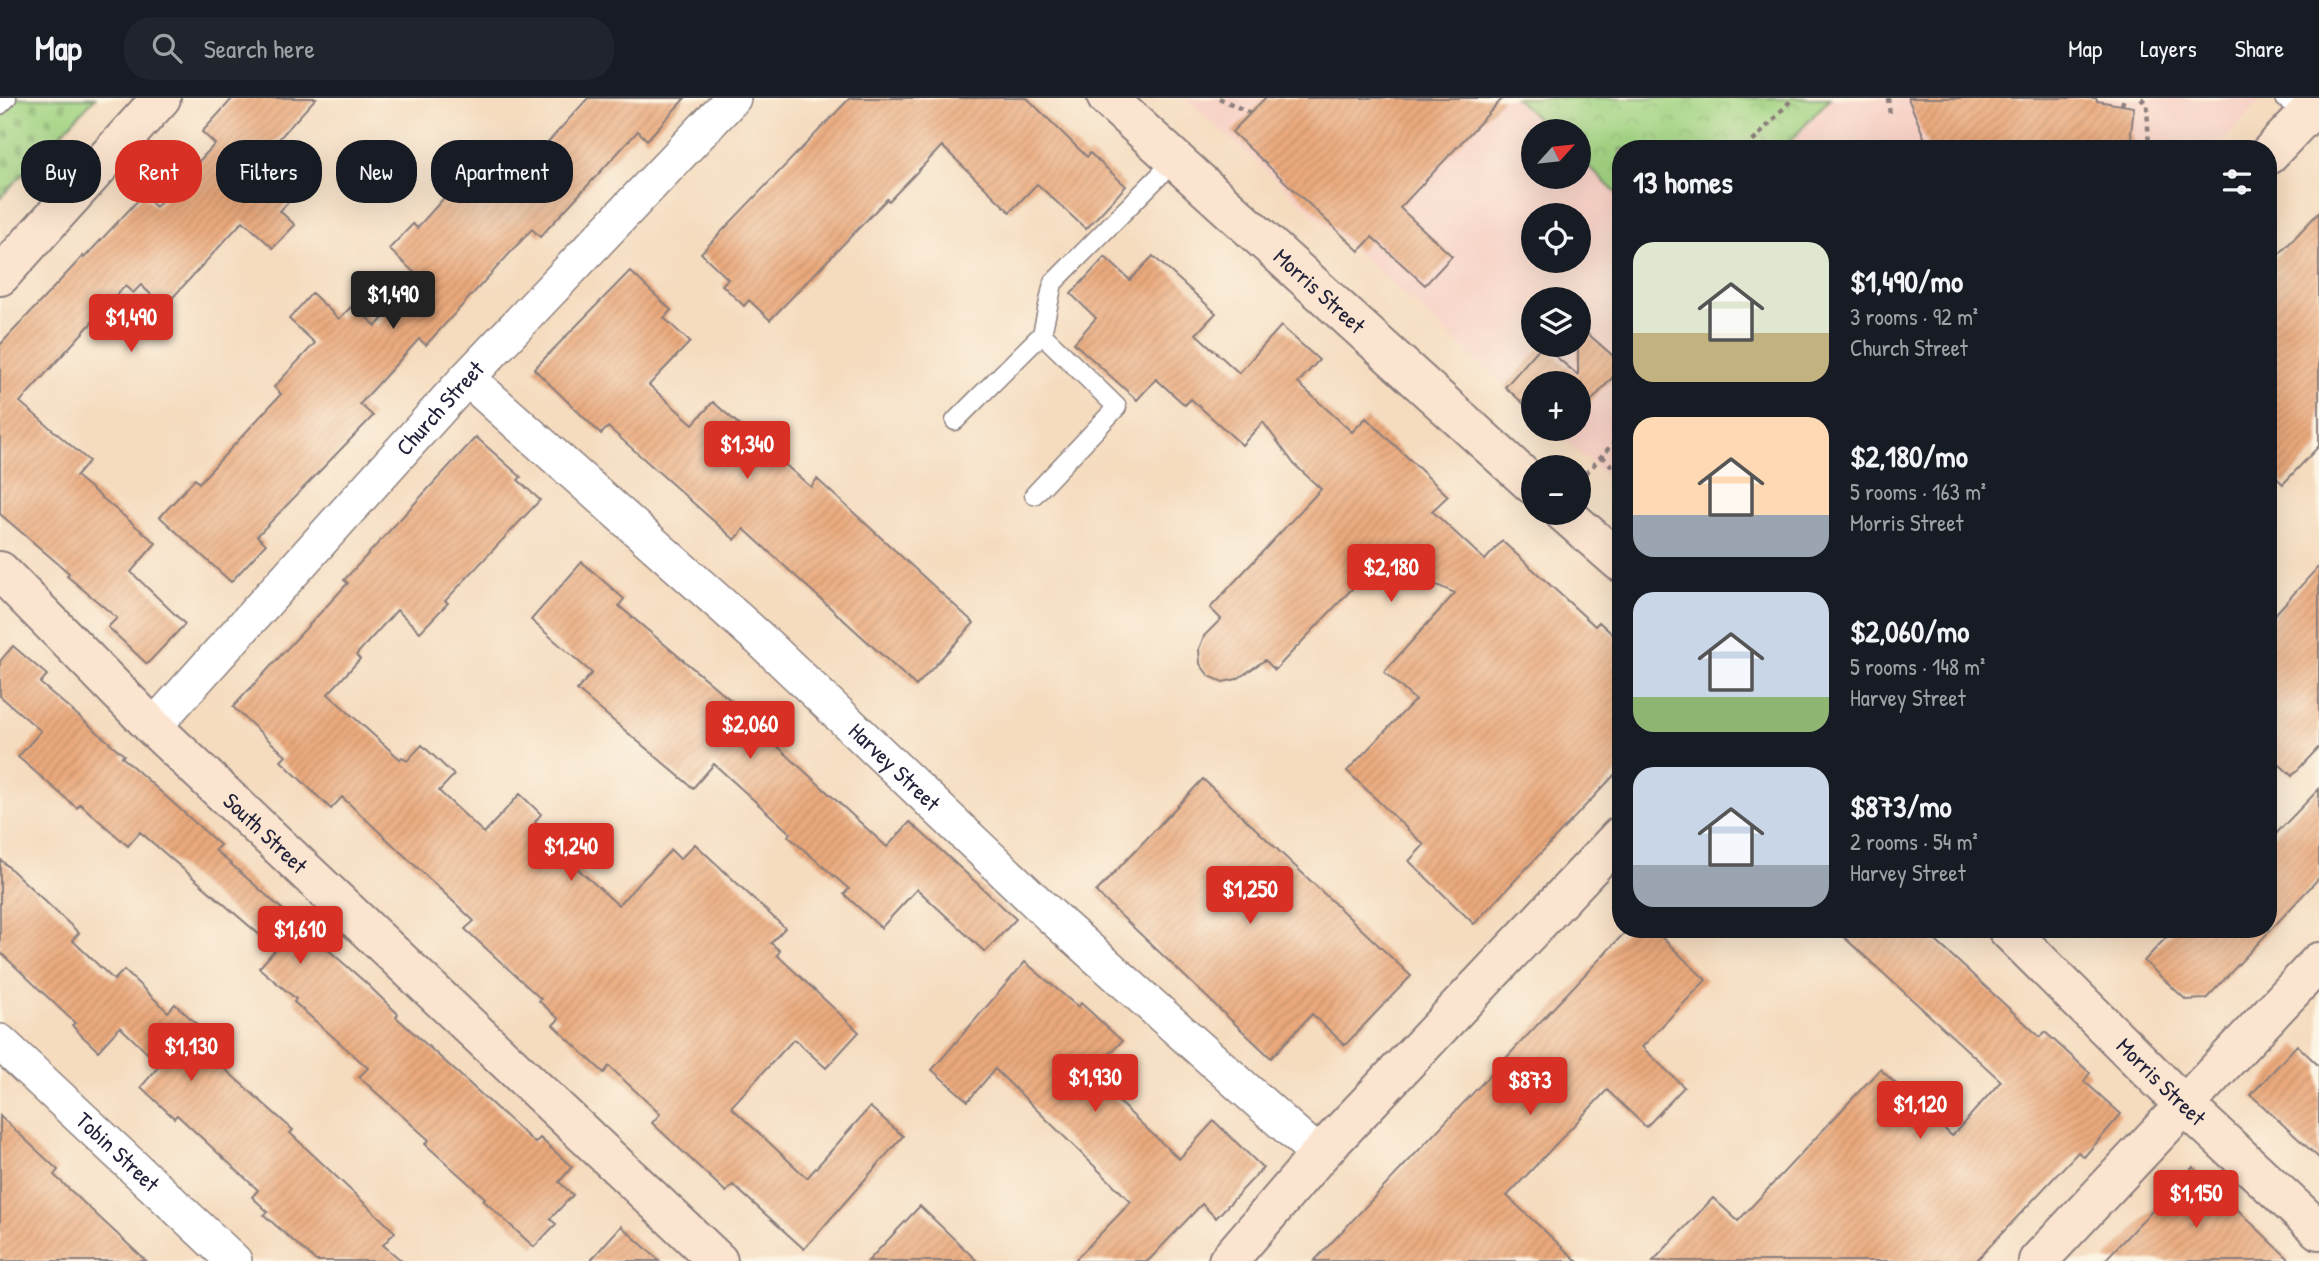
<!DOCTYPE html>
<meta charset="utf-8">
<style>
:root{--surface:#171b24;--page:#20242c;--text:#f1f3f6;--muted:#9ea1a6;--line:#363941;--accent:#d93025}
body{margin:0;font-family:"Patrick Hand",sans-serif;background:var(--page);color:var(--text);height:100vh;display:flex;flex-direction:column;font-size:26px;white-space:nowrap}
*{box-sizing:border-box;margin:0}
p{font-size:23px;color:var(--muted)}
.icon{flex:none;width:38px;height:38px;fill:none;stroke:currentColor;stroke-width:2;stroke-linecap:round;stroke-linejoin:round}
.map{position:relative;flex:1;overflow:hidden}
.sheet{position:absolute;left:1612px;top:42px;width:665px;height:798px;display:flex;flex-direction:column;background:var(--surface);border-radius:28px;box-shadow:0 7px 28px #0002}
.sheet>*{flex:none}
.hud{position:absolute;left:21px;top:42px;width:665px;height:63px;display:flex;gap:14px}
.needle{width:46px;rotate:63deg}
.tools{position:absolute;left:1521px;top:21px;display:grid;gap:14px}
.tools a{display:grid;place-items:center;width:70px;height:70px;border-radius:50%;background:var(--surface);box-shadow:0 7px 28px #0002;font-size:35px}
.price{position:absolute;translate:-50% -60px;padding:0 16px;border-radius:7px;background:var(--accent);color:#fff;font-size:23px;line-height:46px;filter:drop-shadow(0 2px 4px #0008)}
.price::after{content:'';position:absolute;left:50%;top:42px;width:21px;height:16px;margin-left:-10px;background:inherit;clip-path:polygon(0 0,100% 0,50% 100%)}
.price.active{background:#222;color:#fff}
ul{padding:0;list-style:none}
li{display:flex;align-items:center;gap:21px;height:175px;padding:0 21px}
li span{display:grid;place-items:center;flex:none;width:196px;height:140px;border-radius:21px;color:#555}
li>.icon{margin-inline-start:auto}
span .icon{width:84px;height:84px;fill:#fffc;stroke-width:1}
li b{font-size:30px}
h2{display:flex;justify-content:space-between;align-items:center;height:84px;padding:0 21px;font-size:30px}
.chip{padding:0 24px;border-radius:28px;background:var(--surface);box-shadow:0 7px 28px #0002;font-size:24px;line-height:63px}
.chip.active{background:var(--accent);color:#fff}
header{display:flex;align-items:center;gap:42px;box-sizing:border-box;height:98px;padding:0 35px;background:var(--surface);border-bottom:2px solid var(--line)}
header strong{font-size:33px}
nav{display:flex;gap:38px;margin-inline-start:auto;font-size:24px}
.search{width:490px;height:63px;background:var(--page);display:flex;align-items:center;gap:18px;box-sizing:border-box;padding:0 24px;border-radius:28px;color:var(--muted);font-size:26px}
.map>svg:first-child{display:block}
</style>
<header>
<strong>Map</strong>
<div class="search"><svg class="icon" aria-label="search" viewBox="0 0 24 24"><circle cx="10" cy="10" r="6"/><path d="M15 15l6 6"/></svg>Search here</div>
<nav><a>Map</a><a>Layers</a><a>Share</a></nav>
</header>
<div class="map">
<svg width="2319" height="1163" viewBox="0 0 2319 1163">
<defs>
<pattern id="cemetery-stones" width="16" height="16" patternUnits="userSpaceOnUse" patternTransform="scale(1.75)"><rect width="16" height="16" fill="#a3d483"/><path d="M2 7V4a2 2 0 0 1 4 0v3zM10 15v-3a2 2 0 0 1 4 0v3z" fill="#8cb672"/></pattern>
<pattern id="park-crowns" width="20" height="18" patternUnits="userSpaceOnUse" patternTransform="scale(1.75)"><rect width="20" height="18" fill="#a3d483"/><path d="M2 6a3 3 0 1 1 6 0M12 15a3 3 0 1 1 6 0" fill="none" stroke="#8cb672"/></pattern>
<pattern id="building-hatch" width="6" height="6" patternUnits="userSpaceOnUse" patternTransform="scale(1.75)"><rect width="6" height="6" fill="#eaa97c"/><path d="M-1 1l2-2M0 6l6-6M5 7l2-2" fill="none" stroke="#c8916c"/></pattern>
</defs>
<rect width="100%" height="100%" fill="#fcf5e5"/>
<filter id="ink" filterUnits="userSpaceOnUse"><feTurbulence type="fractalNoise" baseFrequency=".0143" numOctaves="2"/><feDisplacementMap in="SourceGraphic" scale="14" xChannelSelector="R" yChannelSelector="G"/><feConvolveMatrix kernelMatrix="1 2 1 2 8 2 1 2 1" color-interpolation-filters="sRGB"/></filter>
<filter id="wash" filterUnits="userSpaceOnUse"><feTurbulence type="fractalNoise" baseFrequency=".00686" numOctaves="4" result="noise"/><feDisplacementMap in="SourceGraphic" scale="28" xChannelSelector="R" yChannelSelector="G"/><feGaussianBlur stdDeviation="1.57" result="paint"/><feColorMatrix in="noise" values="0 0 0 0 0 0 0 0 0 0 0 0 0 0 0 0 0 1.4 0 .05"/><feComposite in="paint" operator="in"/></filter>
<g filter="url(#wash)">
<rect width="100%" height="100%" fill="#f5dcbf"/>
<path fill="#f7d1c6" fill-rule="evenodd" d="M 1185,0 L 2263,0 L 2216,51 L 1620,51 L 1620,391 L 1553,331 L 1578,331 L 1578,285 L 1533,285 L 1533,313 ZM 1533,33 L 1578,33 L 1578,79 L 1533,79 ZM 1533,117 L 1578,117 L 1578,163 L 1533,163 ZM 1533,201 L 1578,201 L 1578,247 L 1533,247 Z"/>
<path fill="url(#cemetery-stones)" stroke="#627b5f" stroke-width="2" d="M 0,0 L 95,0 L 0,100 Z"/>
<path fill="url(#park-crowns)" stroke="#627b5f" stroke-width="2" d="M 1515,0 L 1830,0 L 1783,51 L 1620,51 L 1620,99 L 1579,59 L 1578,33 L 1551,33 Z"/>
<g id="blocks">
<path fill="url(#building-hatch)" d="M 233,0 L 316,0 L 267,54 L 303,88 L 280,113 L 295,127 L 273,150 L 243,123 L 164,209 L 141,187 L 133,195 L 125,188 L 20,304 L 89,363 L 76,378 L 156,445 L 131,474 L 185,526 L 147,566 L 108,529 L 117,520 L 67,478 L 69,475 L 0,416 L 0,247 L 83,158 L 84,160 L 143,97 L 156,109 L 215,46 L 202,34 Z
M 588,0 L 685,0 L 647,42 L 638,33 L 540,139 L 532,131 L 426,247 L 419,241 L 360,306 L 373,318 L 257,438 L 266,446 L 231,484 L 160,419 L 195,381 L 199,385 L 281,296 L 274,289 L 315,245 L 289,221 L 312,195 L 339,221 L 353,207 L 376,228 L 419,179 L 389,151 L 413,126 L 417,130 L 459,83 L 482,104 L 525,57 L 531,63 Z
M 850,0 L 1027,0 L 1087,59 L 1090,55 L 1126,88 L 1086,131 L 1037,86 L 1010,114 L 942,48 L 889,103 L 887,101 L 770,222 L 749,202 L 744,208 L 722,187 L 728,181 L 701,155 Z
M 1265,0 L 1503,0 L 1400,110 L 1452,158 L 1425,187 L 1372,139 L 1359,153 L 1232,34 Z
M 1908,0 L 2096,0 L 2097,3 L 2134,9 L 2131,35 L 2135,51 L 1929,51 Z
M 2319,114 L 2319,348 L 2283,386 L 2268,372 L 2268,168 Z
M 1153,158 L 1216,215 L 1196,236 L 1239,275 L 1281,228 L 1319,262 L 1298,285 L 1352,334 L 1366,320 L 1448,398 L 1432,413 L 1485,462 L 1502,443 L 1595,528 L 1599,524 L 1620,543 L 1620,671 L 1474,826 L 1409,763 L 1424,747 L 1347,673 L 1415,602 L 1384,574 L 1455,495 L 1405,473 L 1386,455 L 1275,572 L 1265,562 L 1237,581 L 1223,584 L 1209,578 L 1200,566 L 1199,551 L 1204,538 L 1221,521 L 1210,510 L 1321,391 L 1294,366 L 1263,324 L 1242,347 L 1191,301 L 1185,307 L 1156,281 L 1137,302 L 1074,245 L 1096,220 L 1071,196 L 1105,159 L 1130,182 Z
M 630,173 L 671,212 L 664,220 L 690,244 L 649,287 L 693,326 L 713,304 L 811,389 L 817,381 L 974,525 L 916,588 L 744,431 L 735,442 L 608,329 L 601,336 L 534,271 Z
M 1578,227 L 1620,264 L 1620,271 L 1578,318 L 1578,285 L 1533,285 L 1533,314 L 1505,289 L 1542,247 L 1578,277 Z
M 476,339 L 521,379 L 518,382 L 540,402 L 445,503 L 448,505 L 420,534 L 397,512 L 356,557 L 360,561 L 328,596 L 400,661 L 402,659 L 407,663 L 422,647 L 454,677 L 439,693 L 484,735 L 520,696 L 541,716 L 535,724 L 542,730 L 538,735 L 618,807 L 671,752 L 680,761 L 695,746 L 785,830 L 771,845 L 780,853 L 777,857 L 859,934 L 826,970 L 794,941 L 731,1009 L 807,1080 L 870,1009 L 903,1038 L 804,1151 L 733,1087 L 726,1094 L 652,1025 L 660,1016 L 609,968 L 604,975 L 553,927 L 559,921 L 539,903 L 541,901 L 465,831 L 474,823 L 342,699 L 331,711 L 281,663 L 286,658 L 233,609 L 348,485 L 344,482 Z
M 582,464 L 624,501 L 619,508 L 753,621 L 751,624 L 887,749 L 910,724 L 1016,821 L 985,854 L 917,791 L 881,830 L 844,796 L 849,791 L 788,738 L 790,735 L 714,666 L 693,690 L 577,592 L 592,575 L 531,522 Z
M 2319,468 L 2319,649 L 2292,678 L 2268,656 L 2268,524 Z
M 13,548 L 47,577 L 40,585 L 124,657 L 122,659 L 220,747 L 215,752 L 366,885 L 398,916 L 396,919 L 535,1045 L 540,1040 L 572,1069 L 559,1084 L 573,1097 L 550,1121 L 556,1126 L 534,1149 L 483,1102 L 485,1100 L 425,1046 L 429,1042 L 359,979 L 368,970 L 294,904 L 296,901 L 259,870 L 276,851 L 140,734 L 128,748 L 80,706 L 77,710 L 18,659 L 41,633 L 0,598 L 0,563 Z
M 1203,681 L 1411,878 L 1345,947 L 1312,916 L 1271,960 L 1096,794 Z
M 2319,691 L 2319,780 L 2206,901 L 2186,902 L 2144,863 L 2174,831 L 2268,831 L 2268,744 Z
M 0,761 L 79,835 L 72,842 L 114,882 L 124,872 L 168,914 L 175,906 L 198,927 L 188,938 L 293,1032 L 290,1035 L 395,1134 L 383,1147 L 402,1163 L 316,1163 L 264,1117 L 268,1114 L 252,1099 L 258,1092 L 177,1017 L 174,1020 L 141,989 L 160,967 L 120,929 L 98,953 L 77,933 L 72,927 L 75,925 L 0,854 Z
M 1628,831 L 1653,831 L 1706,882 L 1642,949 L 1684,989 L 1646,1029 L 1607,992 L 1507,1098 L 1577,1163 L 1314,1163 Z
M 1835,831 L 1923,831 L 2040,939 L 2045,934 L 2090,975 L 2084,983 L 2121,1016 L 2084,1059 L 2078,1054 L 1976,1163 L 1653,1163 L 1713,1100 L 1738,1123 L 1880,971 L 1952,1038 L 2001,983 Z
M 1025,864 L 1078,909 L 1081,905 L 1122,943 L 1090,977 L 1179,1061 L 1214,1023 L 1263,1070 L 1216,1120 L 1202,1106 L 1148,1163 L 1074,1163 L 1131,1104 L 995,971 L 968,1003 L 932,972 Z
M 2297,947 L 2319,968 L 2319,1060 L 2251,997 Z
M 0,1018 L 58,1072 L 54,1077 L 146,1163 L 0,1163 Z
M 2193,1069 L 2291,1163 L 2104,1163 Z
M 920,1108 L 977,1163 L 868,1163 Z
M 621,1128 L 660,1163 L 590,1163 Z"/>
</g>
</g>
<g filter="url(#ink)">
<use href="#blocks" fill-opacity="0" stroke="#8c7f7d" stroke-width="2"/>
<g fill="none" stroke-linecap="round" stroke-linejoin="round">
<defs>
<path id="lane" d="M 2284,0 L 2307,15
M 0,7 L 7,0
M 955,323 L 1042,236
M 1034,397 L 1117,309 L 1042,236 L 1053,185 L 1175,62"/>
<g id="street">
<path id="s1" d="M 467,280 L 761,542 L 1050,817 L 1319,1057"/>
<path id="s2" d="M 153,629 L 467,280 L 733,0"/>
<path id="s3" d="M 0,944 L 234,1163"/>
</g>
<g id="secondary">
<path id="s4" d="M 1107,0 L 1533,387"/>
<path d="M 2268,57 L 2319,3"/>
<path d="M 0,178 L 161,0"/>
<path d="M 1564,415 L 1620,464"/>
<path id="s5" d="M 0,473 L 153,629 L 718,1163"/>
<path id="s6" d="M 2007,831 L 2179,1002 L 2319,1132"/>
<path d="M 1228,1163 L 1319,1057 L 1620,738"/>
<path d="M 2038,1163 L 2319,864"/>
</g>
</defs>
<use href="#lane" stroke="#8c7f7d" stroke-width="21"/>
<use href="#street" stroke="#8c7f7d" stroke-width="38"/>
<use href="#secondary" stroke="#8c7f7d" stroke-width="42"/>
<path stroke="#8c7f7d" stroke-width="4.5" stroke-dasharray="5 5" stroke-linecap="butt" d="M 1219,0 L 1250,15
M 1888,0 L 1890,17
M 2141,0 L 2147,6 L 2149,51
M 2122,7 L 2124,0
M 1746,51 L 1793,0
M 1602,358 L 1620,376
M 1579,383 L 1620,338"/>
<use href="#lane" stroke="#fff" stroke-width="18"/>
<use href="#street" stroke="#fff" stroke-width="35"/>
<use href="#secondary" stroke="#fce5d0" stroke-width="38"/>
</g>
</g>
<g text-anchor="middle" stroke-width="5" stroke-linejoin="round" paint-order="stroke">
<g font-size="23" fill="#22223b" stroke="#fcf5e5">
<text dy="8" stroke="none"><textPath href="#s4" startOffset="287">Morris Street</textPath></text>
<text dy="8" stroke="none"><textPath href="#s2" startOffset="429">Church Street</textPath></text>
<text dy="8" stroke="none"><textPath href="#s1" startOffset="578">Harvey Street</textPath></text>
<text dy="8" stroke="none"><textPath href="#s5" startOffset="373">South Street</textPath></text>
<text dy="8" stroke="none"><textPath href="#s6" startOffset="217">Morris Street</textPath></text>
<text dy="8" stroke="none"><textPath href="#s3" startOffset="161">Tobin Street</textPath></text>
</g>
</g>
</svg>
<div class="tools">
<a><svg class="needle" viewBox="-14 -14 28 28"><path d="M0-13l5 13h-10z" fill="#e53935"/><path d="M0 13l5-13h-10z" fill="#9ea1a6"/></svg></a>
<a><svg class="icon" aria-label="locate" viewBox="0 0 24 24"><circle cx="12" cy="12" r="6"/><path d="M12 2v4M12 18v4M2 12h4M18 12h4"/></svg></a>
<a><svg class="icon" aria-label="layers" viewBox="0 0 24 24"><path d="M12 4l9 5-9 5-9-5zM3 14l9 5 9-5"/></svg></a>
<a>+</a>
<a>−</a>
</div>
<b class="price active" style="left:393px;top:233px">$1,490</b>
<b class="price" style="left:131px;top:256px">$1,490</b>
<b class="price" style="left:747px;top:383px">$1,340</b>
<b class="price" style="left:1391px;top:506px">$2,180</b>
<b class="price" style="left:750px;top:663px">$2,060</b>
<b class="price" style="left:571px;top:785px">$1,240</b>
<b class="price" style="left:1250px;top:828px">$1,250</b>
<b class="price" style="left:300px;top:868px">$1,610</b>
<b class="price" style="left:191px;top:985px">$1,130</b>
<b class="price" style="left:1095px;top:1016px">$1,930</b>
<b class="price" style="left:1530px;top:1019px">$873</b>
<b class="price" style="left:1920px;top:1043px">$1,120</b>
<b class="price" style="left:2196px;top:1132px">$1,150</b>
<div class="hud">
<a class="chip">Buy</a>
<a class="chip active">Rent</a>
<a class="chip">Filters</a>
<a class="chip">New</a>
<a class="chip">Apartment</a>
</div>
<section class="sheet">
<h2>13 homes<svg class="icon" aria-label="filters" viewBox="0 0 24 24"><path d="M4 7h16M4 17h16"/><circle cx="9" cy="7" r="2"/><circle cx="15" cy="17" r="2"/></svg></h2>
<ul>
<li><span style="background:linear-gradient(#dfe7d0 65%,#c2b280 0)"><svg class="icon" aria-label="home" viewBox="0 0 24 24"><path d="M3 11l9-7 9 7M6 9v11h12V9"/></svg></span><div><b>$1,490/mo</b><p>3 rooms · 92 m²</p><p>Church Street</p></div></li>
<li><span style="background:linear-gradient(#ffd9b3 70%,#9aa5b1 0)"><svg class="icon" aria-label="home" viewBox="0 0 24 24"><path d="M3 11l9-7 9 7M6 9v11h12V9"/></svg></span><div><b>$2,180/mo</b><p>5 rooms · 163 m²</p><p>Morris Street</p></div></li>
<li><span style="background:linear-gradient(#c9d6e8 75%,#8fb573 0)"><svg class="icon" aria-label="home" viewBox="0 0 24 24"><path d="M3 11l9-7 9 7M6 9v11h12V9"/></svg></span><div><b>$2,060/mo</b><p>5 rooms · 148 m²</p><p>Harvey Street</p></div></li>
<li><span style="background:linear-gradient(#c9d6e8 70%,#9aa5b1 0)"><svg class="icon" aria-label="home" viewBox="0 0 24 24"><path d="M3 11l9-7 9 7M6 9v11h12V9"/></svg></span><div><b>$873/mo</b><p>2 rooms · 54 m²</p><p>Harvey Street</p></div></li>
</ul>
</section>
</div>
